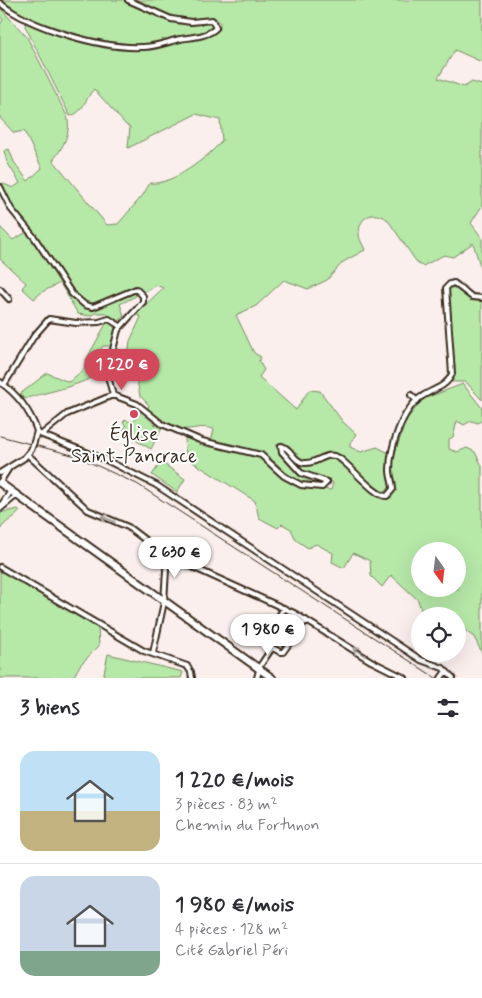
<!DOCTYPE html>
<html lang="fr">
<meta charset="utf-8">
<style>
:root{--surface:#fff;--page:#f7f7f7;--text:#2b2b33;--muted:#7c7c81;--line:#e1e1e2;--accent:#d1495b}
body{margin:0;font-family:Mynerve,sans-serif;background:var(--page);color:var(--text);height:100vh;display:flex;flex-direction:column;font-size:19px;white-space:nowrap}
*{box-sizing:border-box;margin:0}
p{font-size:16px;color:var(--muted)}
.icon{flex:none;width:28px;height:28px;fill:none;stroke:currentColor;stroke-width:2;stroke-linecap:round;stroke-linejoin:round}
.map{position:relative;height:678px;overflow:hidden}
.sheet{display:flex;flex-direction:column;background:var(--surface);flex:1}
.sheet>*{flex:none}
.needle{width:32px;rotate:166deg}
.tools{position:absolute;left:411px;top:542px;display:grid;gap:10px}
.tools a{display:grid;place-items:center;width:55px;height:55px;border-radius:50%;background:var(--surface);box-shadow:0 5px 20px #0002;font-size:25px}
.price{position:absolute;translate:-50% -42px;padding:0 11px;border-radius:18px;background:#fff;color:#222;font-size:16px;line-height:32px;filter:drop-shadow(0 1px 2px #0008)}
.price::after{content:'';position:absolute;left:50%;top:30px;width:15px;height:11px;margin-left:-8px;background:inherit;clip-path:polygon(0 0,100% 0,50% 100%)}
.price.current{background:var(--accent);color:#fff}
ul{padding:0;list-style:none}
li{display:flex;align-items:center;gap:15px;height:125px;padding:0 20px}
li+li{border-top:1px solid var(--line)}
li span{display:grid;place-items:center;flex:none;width:140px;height:100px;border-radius:15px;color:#555}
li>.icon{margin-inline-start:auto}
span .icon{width:60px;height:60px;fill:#fffc;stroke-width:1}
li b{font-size:21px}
h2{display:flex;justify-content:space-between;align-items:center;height:60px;padding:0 20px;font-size:21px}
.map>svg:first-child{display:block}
</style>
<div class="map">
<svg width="482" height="678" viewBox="0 0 482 678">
<rect width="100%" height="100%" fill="#faefec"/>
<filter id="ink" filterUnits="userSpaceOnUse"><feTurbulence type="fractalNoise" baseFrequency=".02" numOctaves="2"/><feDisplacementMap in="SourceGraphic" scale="10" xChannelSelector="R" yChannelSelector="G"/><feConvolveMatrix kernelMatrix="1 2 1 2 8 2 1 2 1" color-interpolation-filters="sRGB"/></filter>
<g filter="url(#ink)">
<path fill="#b6e8a8" stroke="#788963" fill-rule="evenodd" d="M 2,0 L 125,0 L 180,24 L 209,22 L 213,25 L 213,28 L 203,33 L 149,44 L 129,45 L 86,37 L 31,19 L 18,13 Z
M 134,0 L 482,0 L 482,62 L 455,50 L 438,78 L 464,87 L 472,82 L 482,85 L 482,206 L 471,223 L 482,238 L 482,272 L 473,243 L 453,257 L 444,255 L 423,266 L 418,264 L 387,219 C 373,210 359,216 359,234 C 359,239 363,245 365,250 L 343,262 L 327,280 L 308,289 L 284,280 L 256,306 L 236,315 L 254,353 L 261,357 L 259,361 L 264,370 L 259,377 L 296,410 L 309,390 L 320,391 L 343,422 L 356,434 L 350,443 L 350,447 L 361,452 L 377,447 L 391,454 L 391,489 L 387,493 L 381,492 L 337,455 C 324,452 313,465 300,460 C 293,457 289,447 283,442 L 277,444 L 276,448 L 303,478 L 312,482 L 323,483 C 298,496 281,461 261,453 C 245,447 227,445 211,442 L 214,429 C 199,425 194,430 182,429 C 169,428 156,418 147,410 L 149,405 L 140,396 L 133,359 L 128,358 L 130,341 L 141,317 L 136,314 L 163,288 L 156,285 L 144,292 C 122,276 107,319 77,297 L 31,228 L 13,206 L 2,183 L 13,188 L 20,183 L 7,162 L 4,151 L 9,149 L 14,162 L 28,181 L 42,168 L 24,131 L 14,133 L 0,118 L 0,25 L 3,20 L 0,16 L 0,8 L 27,37 L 67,116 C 72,131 63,148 53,160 L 107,225 L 118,224 L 143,195 L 150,183 C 171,186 208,157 222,141 L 220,120 L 196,114 L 128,148 L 130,127 L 126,125 L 94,89 C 85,98 84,113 70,116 L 25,26 L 26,23 C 66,37 108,53 151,50 C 162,49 173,43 184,41 C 196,38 212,39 220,29 L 220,23 L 216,18 L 192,21 L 168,16 Z
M 0,227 L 13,240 L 27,232 C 43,249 70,314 97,309 C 110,306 122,290 135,293 L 136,296 L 120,304 L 124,316 L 118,322 L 108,317 L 107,313 L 95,313 L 90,316 L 78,314 L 60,283 L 42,292 L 34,299 L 22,288 L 26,283 L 0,259 Z
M 453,286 L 471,300 L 482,301 L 482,400 L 466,382 L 452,382 L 455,369 L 448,292 Z
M 107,322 L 111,323 L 116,329 L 111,346 L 103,346 L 94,358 L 92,376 L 89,379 C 67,389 46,392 24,399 L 20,394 L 47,373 L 69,382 L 84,369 L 86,360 Z
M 463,384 L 482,408 L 482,420 L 478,423 L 471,421 L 464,425 L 457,421 L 453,437 L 449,439 L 449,449 L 457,452 L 467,448 L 475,452 L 482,466 L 482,653 L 474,637 L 458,626 L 458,616 L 427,616 L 422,613 L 418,600 L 391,575 L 382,587 L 371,576 L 370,561 L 353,553 L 344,568 L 332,562 L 333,553 L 316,544 L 308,548 L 296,540 L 291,529 L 282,524 L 278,528 L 259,518 L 255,501 L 186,458 L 185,438 L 258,456 L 286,479 L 300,487 L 331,490 L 333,483 L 330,480 L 303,473 L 297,467 L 298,464 L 312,464 L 332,458 L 353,472 L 381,498 L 391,498 L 395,492 L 396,482 L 392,471 L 394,455 L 407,419 L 423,399 ZM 420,551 L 458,551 L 458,589 L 420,589 Z
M 142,411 L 154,424 L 162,427 L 151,449 L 121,432 L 126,426 L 123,422 L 126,419 L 129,422 L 133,422 Z
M 161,462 L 185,479 L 177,492 L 152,475 Z
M 18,509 L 20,511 C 14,519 6,520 0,530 L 0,513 Z
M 0,569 L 98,627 L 99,646 L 80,665 L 73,678 L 0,678 Z
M 108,654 L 183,672 L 181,678 L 103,678 Z"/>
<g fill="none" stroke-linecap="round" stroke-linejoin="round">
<defs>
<path id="minor" d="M 0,3 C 30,28 103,49 142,47 C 155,47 167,42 180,39 C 191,37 207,37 216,28 L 212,20 L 191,22 L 171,19 L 128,0
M 0,187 L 11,209 L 34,237 L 72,294 L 85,305 L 93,307 L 136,289 L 143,296 L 143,302 L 118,330 L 107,373 L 113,395 L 67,414 L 42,434
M 0,289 L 9,299
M 0,382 C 17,394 30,411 37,431 L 34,442
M 4,385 L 34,336 L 49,319 L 76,323 L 99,322 L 109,319 L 120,326
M 113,395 L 137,404 L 162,424 L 202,441 L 261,455 L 284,476 L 301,485 L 322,487 L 327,482 L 301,473 L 282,452 L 281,446 C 291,447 293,462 305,463 C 318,464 326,450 339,458 C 351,466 375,497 387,496 L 393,489 C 393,483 390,477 390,470 C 390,447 402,410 421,397 C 432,389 446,388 452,374 L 446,288 L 450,284 L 454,283 L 472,297 L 482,298
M 411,395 L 417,401
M 37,433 L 104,459 L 156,485 L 421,660 L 443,668 L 453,678
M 28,455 L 88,510 L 128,527 L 157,549 L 188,565 L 294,613 L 371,661 L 405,678
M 0,473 L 24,458 L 31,450
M 0,482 L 9,468
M 0,507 L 11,491
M 0,509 L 17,495
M 0,567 L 144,651 L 187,666 L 191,672 L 192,678
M 284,608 L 264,639 L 271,647 L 280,652 L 283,652 L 306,620
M 153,653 L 164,602 L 167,554
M 257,678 L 260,666 L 272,648
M 441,678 L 446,671"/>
<path id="primary" d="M 0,483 L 272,678"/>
</defs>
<use href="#minor" stroke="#3b2a1e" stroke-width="8"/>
<use href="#primary" stroke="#3b2a1e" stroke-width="10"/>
<use href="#minor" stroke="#fff" stroke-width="4"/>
<use href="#primary" stroke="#fff" stroke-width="6"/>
<path stroke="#3b2a1e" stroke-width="1" d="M 0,436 L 76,456 L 137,484 L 436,678"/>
<defs>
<path id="minor-bridge" d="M 31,450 L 34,442"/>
</defs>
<use href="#minor-bridge" stroke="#3b2a1e" stroke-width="8" stroke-linecap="butt"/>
<use href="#minor-bridge" stroke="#fff" stroke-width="4"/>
</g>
<defs><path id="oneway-shaft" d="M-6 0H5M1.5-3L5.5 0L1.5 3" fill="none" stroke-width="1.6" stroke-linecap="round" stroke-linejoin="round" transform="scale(1.25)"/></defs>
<g stroke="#a79f9a">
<use href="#oneway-shaft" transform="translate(108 519) rotate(-158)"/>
<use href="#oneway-shaft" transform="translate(359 652) rotate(-146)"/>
</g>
</g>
<circle fill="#d1495b" stroke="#fff" stroke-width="2" cx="134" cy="414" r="5"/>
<g text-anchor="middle" stroke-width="4" stroke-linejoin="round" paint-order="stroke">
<g font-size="19" fill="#3b2a1e" stroke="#fff">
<text x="134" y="440">Église<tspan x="134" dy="22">Saint-Pancrace</tspan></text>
</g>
</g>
</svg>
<div class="tools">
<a><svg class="needle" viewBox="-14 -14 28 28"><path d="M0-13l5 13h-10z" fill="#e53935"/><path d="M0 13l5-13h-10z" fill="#7c7c81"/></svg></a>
<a><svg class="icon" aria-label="locate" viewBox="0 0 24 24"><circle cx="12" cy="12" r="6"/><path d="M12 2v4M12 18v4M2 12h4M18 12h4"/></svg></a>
</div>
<b class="price current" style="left:122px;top:391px">1 220 €</b>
<b class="price" style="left:175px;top:579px">2 630 €</b>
<b class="price" style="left:268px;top:656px">1 980 €</b>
</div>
<section class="sheet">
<h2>3 biens<svg class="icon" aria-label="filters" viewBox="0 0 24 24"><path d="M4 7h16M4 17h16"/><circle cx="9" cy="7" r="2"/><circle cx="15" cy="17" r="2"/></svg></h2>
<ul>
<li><span style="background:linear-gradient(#bfe0f5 60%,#c2b280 0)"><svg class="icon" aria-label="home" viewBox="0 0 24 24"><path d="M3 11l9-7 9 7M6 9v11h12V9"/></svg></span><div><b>1 220 €/mois</b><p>3 pièces · 83 m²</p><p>Chemin du Fortunon</p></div></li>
<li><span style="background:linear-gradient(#c9d6e8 75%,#7fa58c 0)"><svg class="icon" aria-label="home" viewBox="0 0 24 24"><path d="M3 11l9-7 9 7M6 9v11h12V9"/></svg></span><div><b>1 980 €/mois</b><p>4 pièces · 128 m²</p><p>Cité Gabriel Péri</p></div></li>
</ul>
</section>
